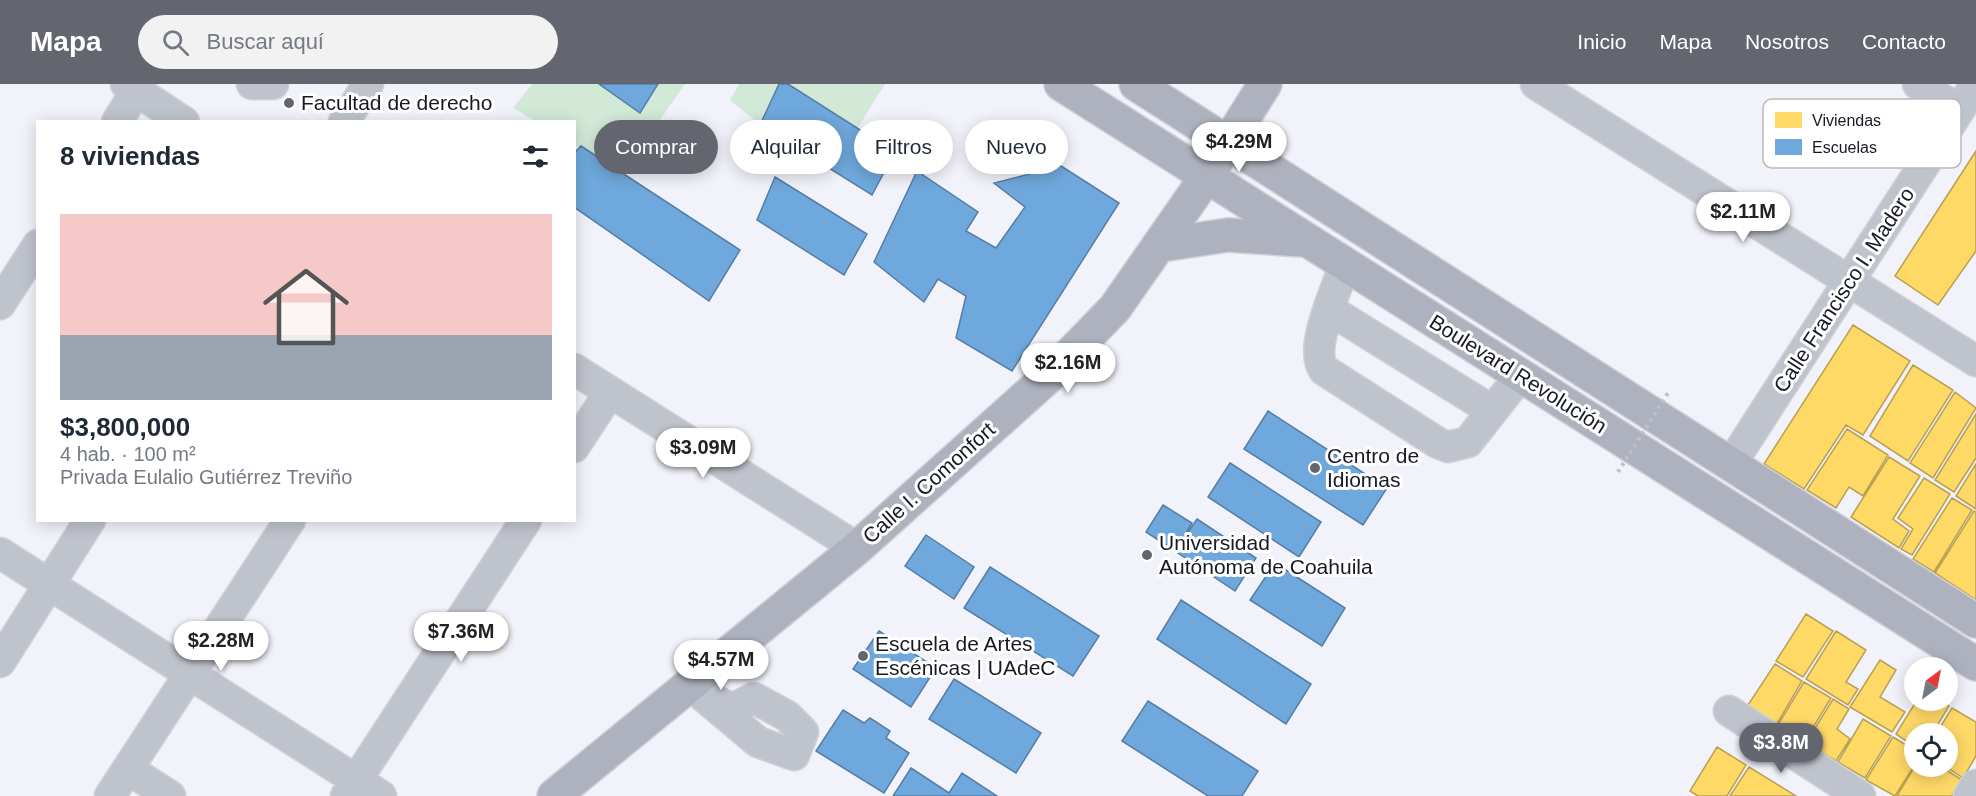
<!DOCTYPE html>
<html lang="es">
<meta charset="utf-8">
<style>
:root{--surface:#fff;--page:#f2f2f3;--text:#1f2937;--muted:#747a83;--accent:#64666f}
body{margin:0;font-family:Arial,sans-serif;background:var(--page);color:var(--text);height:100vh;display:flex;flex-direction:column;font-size:22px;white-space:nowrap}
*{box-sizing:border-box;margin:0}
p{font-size:20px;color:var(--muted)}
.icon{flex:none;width:33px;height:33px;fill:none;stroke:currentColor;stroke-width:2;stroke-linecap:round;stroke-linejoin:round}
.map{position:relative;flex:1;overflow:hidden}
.side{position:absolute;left:36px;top:36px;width:540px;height:402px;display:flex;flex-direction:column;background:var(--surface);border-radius:0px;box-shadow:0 3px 15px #0003}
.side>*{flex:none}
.hud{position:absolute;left:594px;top:36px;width:570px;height:54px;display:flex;gap:12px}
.needle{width:39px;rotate:32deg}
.buttons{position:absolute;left:1904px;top:573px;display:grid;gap:12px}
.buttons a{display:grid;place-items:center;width:54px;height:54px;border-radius:50%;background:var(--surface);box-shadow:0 3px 15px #0003;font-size:30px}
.price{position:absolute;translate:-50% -51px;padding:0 14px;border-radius:21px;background:#fff;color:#222;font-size:20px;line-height:39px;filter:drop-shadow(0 2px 3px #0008)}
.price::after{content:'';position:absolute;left:50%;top:36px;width:18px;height:14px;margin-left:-9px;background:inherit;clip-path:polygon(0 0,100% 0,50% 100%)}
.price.active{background:var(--accent);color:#fff}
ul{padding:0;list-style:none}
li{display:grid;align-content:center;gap:12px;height:318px;padding:0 24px}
li span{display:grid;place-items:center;height:186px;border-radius:0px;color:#555}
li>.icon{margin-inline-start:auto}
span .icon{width:108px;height:108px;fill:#fffc;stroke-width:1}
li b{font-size:26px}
h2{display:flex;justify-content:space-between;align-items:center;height:72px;padding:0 24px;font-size:26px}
.tag{padding:0 21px;border-radius:27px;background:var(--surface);box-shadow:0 3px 15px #0003;font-size:21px;line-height:54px}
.tag.active{background:var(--accent);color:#fff}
header{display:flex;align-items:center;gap:36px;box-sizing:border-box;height:84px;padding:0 30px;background:var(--accent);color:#fff}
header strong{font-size:28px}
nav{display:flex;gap:33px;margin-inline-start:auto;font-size:21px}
.search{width:420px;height:54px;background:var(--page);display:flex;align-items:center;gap:15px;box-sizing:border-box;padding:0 21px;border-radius:33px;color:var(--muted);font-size:22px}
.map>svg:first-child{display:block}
</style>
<header>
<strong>Mapa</strong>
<div class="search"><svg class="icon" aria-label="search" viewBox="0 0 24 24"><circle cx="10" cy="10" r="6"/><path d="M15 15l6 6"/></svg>Buscar aquí</div>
<nav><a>Inicio</a><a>Mapa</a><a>Nosotros</a><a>Contacto</a></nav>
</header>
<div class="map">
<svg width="1976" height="712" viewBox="0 0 1976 712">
<rect width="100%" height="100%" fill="#f2f3fa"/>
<path fill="#d2e9d8" d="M 532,0 L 599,0 L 640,29 L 658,0 L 685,0 L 623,89 L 575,61 L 574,38 L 535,37 L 513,24 Z
M 739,0 L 779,0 L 760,41 L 730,16 Z
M 788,0 L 885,0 L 857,45 Z"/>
<path fill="#ffd966" stroke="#b9a052" stroke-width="1.5" d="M 1976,67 L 1976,167 L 1938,221 L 1895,192 Z
M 1853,241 L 1910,277 L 1863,351 L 1846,341 L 1804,405 L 1764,380 Z
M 1913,281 L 1953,306 L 1908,377 L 1870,352 Z
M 1955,308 L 1976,324 L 1933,394 L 1910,379 Z
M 1976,330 L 1976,374 L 1954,408 L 1935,396 Z
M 1847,345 L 1888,371 L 1863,412 L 1849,403 L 1836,424 L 1807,406 Z
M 1889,373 L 1920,392 L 1893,435 L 1909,447 L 1899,464 L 1851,433 Z
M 1976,380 L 1976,425 L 1956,412 Z
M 1924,394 L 1950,410 L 1912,471 L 1901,465 L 1913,445 L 1898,434 Z
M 1952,414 L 1972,426 L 1934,488 L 1913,475 Z
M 1974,427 L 1976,428 L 1976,516 L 1935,489 Z
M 1806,530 L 1833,547 L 1803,593 L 1776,577 Z
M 1836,547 L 1866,566 L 1846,598 L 1858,605 L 1848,621 L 1806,595 Z
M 1880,576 L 1896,586 L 1880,613 L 1905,628 L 1892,648 L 1850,623 Z
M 1775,580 L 1802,597 L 1775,643 L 1746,624 Z
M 1804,598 L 1831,614 L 1803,660 L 1776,644 Z
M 1833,615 L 1849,625 L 1837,645 L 1850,655 L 1836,677 L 1806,659 Z
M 1917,616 L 1940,616 L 1949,622 L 1932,650 L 1914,650 L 1914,662 L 1896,650 Z
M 1952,624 L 1976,638 L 1976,672 L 1963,694 L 1945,682 L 1947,650 L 1936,650 Z
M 1863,635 L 1891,652 L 1865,694 L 1838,678 Z
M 1893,653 L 1914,666 L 1914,682 L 1895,712 L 1866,696 Z
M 1717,663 L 1746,681 L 1727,712 L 1698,712 L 1690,707 Z
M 1915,682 L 1940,682 L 1962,696 L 1952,712 L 1897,712 Z
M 1749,683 L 1796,712 L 1730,712 Z"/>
<path fill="#6fa8dc" stroke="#557da5" stroke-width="1.5" d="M 599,0 L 658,0 L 640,29 Z
M 779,0 L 788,0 L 895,68 L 872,111 L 760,41 Z
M 581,62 L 740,166 L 709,217 L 574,123 L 574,69 Z
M 1061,82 L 1119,119 L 1012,287 L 956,254 L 966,212 L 938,195 L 924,218 L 874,178 L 917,87 L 978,128 L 966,147 L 996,164 L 1025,123 L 994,99 Z
M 775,93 L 867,150 L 844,191 L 757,136 Z
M 1268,327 L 1387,404 L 1363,441 L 1244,365 Z
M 1230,379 L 1321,438 L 1299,473 L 1208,413 Z
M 1163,421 L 1192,439 L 1175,467 L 1146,448 Z
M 1197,435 L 1256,474 L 1235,507 L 1175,467 Z
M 926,451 L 974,483 L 954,515 L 905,482 Z
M 1275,479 L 1345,524 L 1322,562 L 1250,516 Z
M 990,483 L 1099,552 L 1073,592 L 964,524 Z
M 1181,516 L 1311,600 L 1286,640 L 1157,555 Z
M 879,547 L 936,584 L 911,623 L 853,585 Z
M 954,595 L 1041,649 L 1016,689 L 929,635 Z
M 1148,617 L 1258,687 L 1242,712 L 1208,712 L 1122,657 Z
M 843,626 L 864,639 L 870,634 L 890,647 L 886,654 L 909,669 L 884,709 L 816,667 Z
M 911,684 L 949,709 L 962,689 L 997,712 L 893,712 Z"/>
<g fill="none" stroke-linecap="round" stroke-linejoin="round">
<defs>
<path id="minor" d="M 126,0 L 184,38
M 252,0 L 273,0
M 1536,0 L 1976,277
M 1918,0 L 1959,26
M 117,38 L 136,7
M 344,38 L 368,0
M 1345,180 C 1337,205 1308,264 1324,286 L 1438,359 L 1448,363 L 1468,358 L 1520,292
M 0,220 L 38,161
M 1330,226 L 1491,326
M 574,285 L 857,464
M 574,363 L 610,308
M 1731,380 L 1976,0
M 0,469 L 381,712
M 0,578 L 90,436
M 689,600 L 758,658 L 794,671 L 803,648 L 787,632 L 754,614 L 732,625 L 714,616 L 695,595
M 1729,627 L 1860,712
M 128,685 L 170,712
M 110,712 L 290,436
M 346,712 L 526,436
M 1969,712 L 1976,701"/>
<path id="major" d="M 1061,0 L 1976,580
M 1136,0 L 1976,537
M 1161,161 L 1228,151 L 1302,156
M 554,712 L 857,464 L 1049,292 L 1115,224 L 1207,92 L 1265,0"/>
</defs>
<use href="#minor" stroke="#d0d1d7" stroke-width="33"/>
<use href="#major" stroke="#d0d1d7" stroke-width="36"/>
<use href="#minor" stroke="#bfc3cc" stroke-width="30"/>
<use href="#major" stroke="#aeb2be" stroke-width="33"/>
<path stroke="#bdc0c7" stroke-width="4" stroke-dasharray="3 4.5" stroke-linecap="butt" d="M 1618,388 L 1668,309"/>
</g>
<g fill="#64666f" stroke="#fff" stroke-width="2">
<circle cx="289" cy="19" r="6"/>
<circle cx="1315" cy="384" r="6"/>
<circle cx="1147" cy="471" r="6"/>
<circle cx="863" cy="572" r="6"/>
</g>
<g text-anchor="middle" stroke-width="6" stroke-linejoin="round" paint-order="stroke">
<g font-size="21" fill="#171a24" stroke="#fff" text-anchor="start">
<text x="301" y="26">Facultad de derecho</text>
<text x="1327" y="379">Centro de<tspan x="1327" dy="24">Idiomas</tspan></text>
<text x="1159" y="466">Universidad<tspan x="1159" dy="24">Autónoma de Coahuila</tspan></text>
<text x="875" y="567">Escuela de Artes<tspan x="875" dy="24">Escénicas | UAdeC</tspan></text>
</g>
<g font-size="21" fill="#171a24" stroke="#fff">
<text transform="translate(1844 206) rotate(-57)" y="7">Calle Francisco I. Madero</text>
<text transform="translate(1518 290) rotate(32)" y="7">Boulevard Revolución</text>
<text transform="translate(929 399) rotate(-42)" y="7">Calle I. Comonfort</text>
</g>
</g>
<rect x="1763" y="15" width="198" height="69" rx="9" fill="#fff" stroke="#b9babd" stroke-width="1.5"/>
<rect x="1775" y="28" width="27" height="16" fill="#ffd966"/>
<rect x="1775" y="55" width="27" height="16" fill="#6fa8dc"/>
<g font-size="16" fill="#171a24">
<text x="1812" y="42">Viviendas</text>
<text x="1812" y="69">Escuelas</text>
</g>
</svg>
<div class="buttons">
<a><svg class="needle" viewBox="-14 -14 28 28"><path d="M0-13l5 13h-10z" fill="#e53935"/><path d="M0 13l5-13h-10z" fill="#747a83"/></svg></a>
<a><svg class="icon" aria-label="locate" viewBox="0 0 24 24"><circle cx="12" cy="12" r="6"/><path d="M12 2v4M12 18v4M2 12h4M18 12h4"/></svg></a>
</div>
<b class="price" style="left:1239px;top:89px">$4.29M</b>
<b class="price" style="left:1743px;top:159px">$2.11M</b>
<b class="price" style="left:1068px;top:310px">$2.16M</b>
<b class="price" style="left:703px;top:395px">$3.09M</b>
<b class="price" style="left:461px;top:579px">$7.36M</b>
<b class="price" style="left:221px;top:588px">$2.28M</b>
<b class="price" style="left:721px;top:607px">$4.57M</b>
<b class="price active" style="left:1781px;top:690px">$3.8M</b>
<div class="hud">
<a class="tag active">Comprar</a>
<a class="tag">Alquilar</a>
<a class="tag">Filtros</a>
<a class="tag">Nuevo</a>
</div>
<section class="side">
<h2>8 viviendas<svg class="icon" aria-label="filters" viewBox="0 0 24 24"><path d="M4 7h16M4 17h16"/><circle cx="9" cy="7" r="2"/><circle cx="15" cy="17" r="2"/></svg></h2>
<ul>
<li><span style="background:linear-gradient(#f6c9c9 65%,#9aa5b1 0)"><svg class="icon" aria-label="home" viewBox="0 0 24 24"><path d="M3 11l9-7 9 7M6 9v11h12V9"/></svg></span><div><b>$3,800,000</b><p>4 hab. · 100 m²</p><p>Privada Eulalio Gutiérrez Treviño</p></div></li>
</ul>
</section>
</div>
